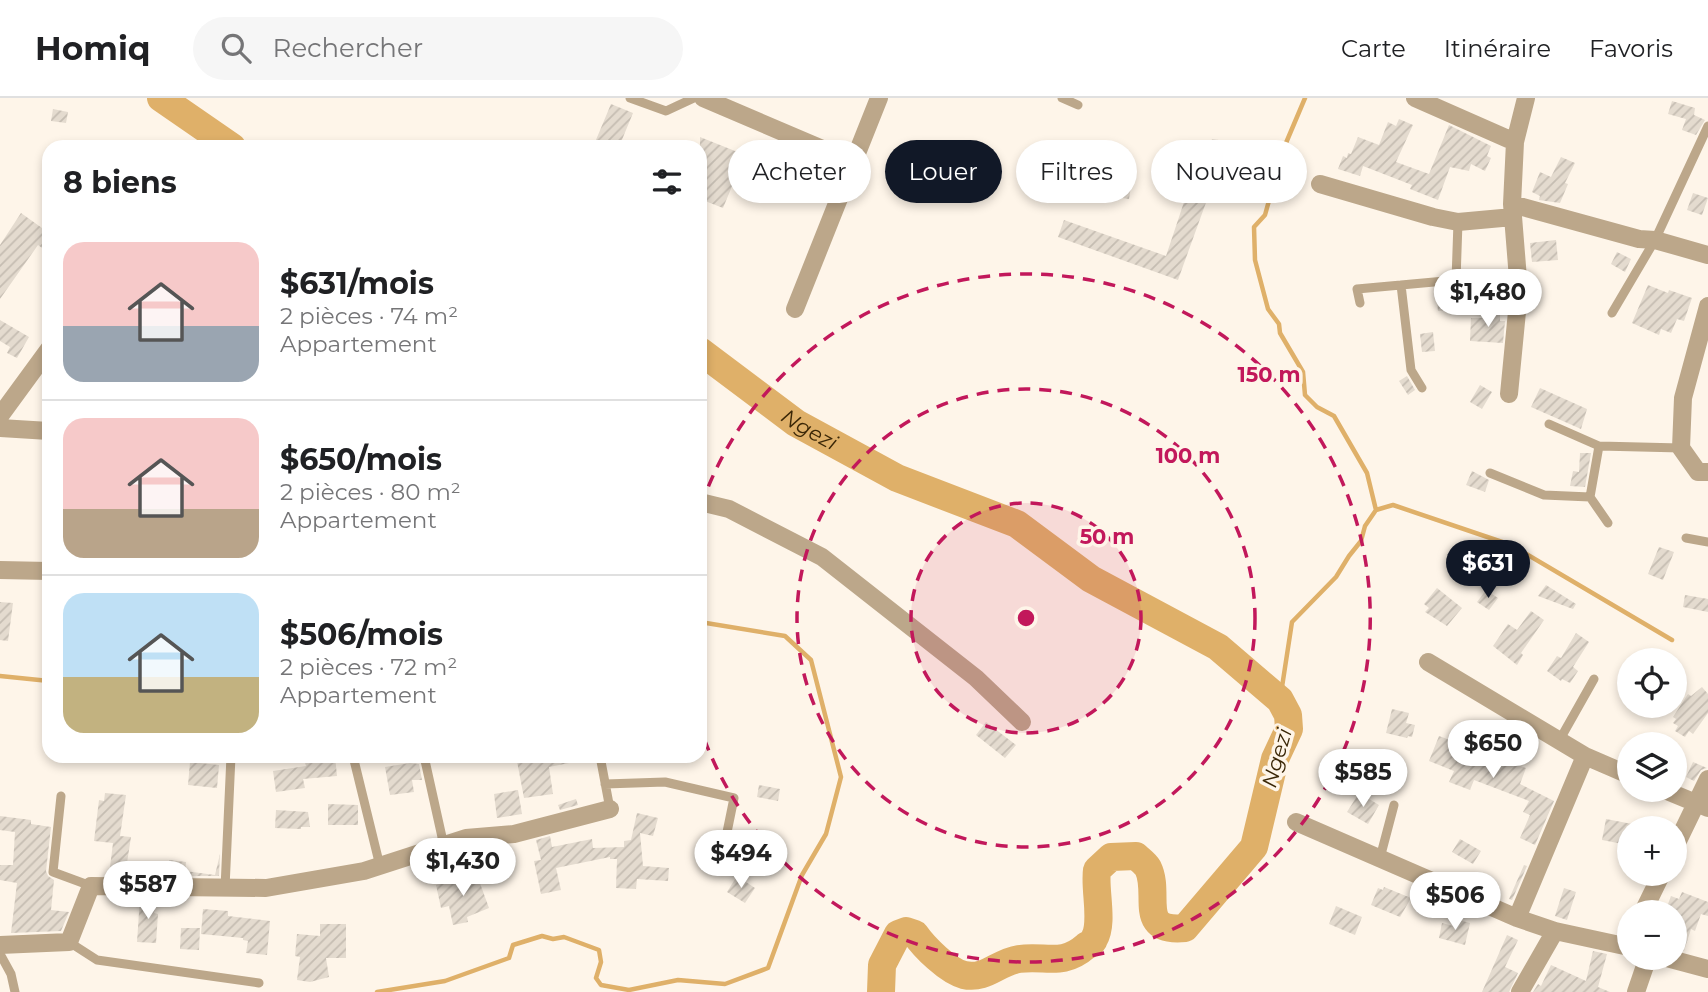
<!DOCTYPE html>
<html lang="fr">
<meta charset="utf-8">
<style>
:root{--surface:#fff;--page:#f6f6f6;--text:#202124;--muted:#757577;--line:#e0e0e0;--accent:#111827}
body{margin:0;font-family:Montserrat,sans-serif;background:var(--page);color:var(--text);height:100vh;display:flex;flex-direction:column;font-size:26px;white-space:nowrap}
*{box-sizing:border-box;margin:0}
p{font-size:23px;color:var(--muted)}
.icon{flex:none;width:38px;height:38px;fill:none;stroke:currentColor;stroke-width:2;stroke-linecap:round;stroke-linejoin:round}
.map{position:relative;flex:1;overflow:hidden}
.details{position:absolute;left:42px;top:42px;width:665px;height:623px;display:flex;flex-direction:column;background:var(--surface);border-radius:21px;box-shadow:0 4px 10px #0003}
.details>*{flex:none}
.banner{position:absolute;left:728px;top:42px;width:665px;height:63px;display:flex;gap:14px}
.fabs{position:absolute;left:1617px;top:550px;display:grid;gap:14px}
.fabs a{display:grid;place-items:center;width:70px;height:70px;border-radius:50%;background:var(--surface);box-shadow:0 4px 10px #0003;font-size:35px}
.price{position:absolute;translate:-50% -60px;padding:0 16px;border-radius:24px;background:#fff;color:#222;font-size:23px;line-height:46px;filter:drop-shadow(0 2px 4px #0008)}
.price::after{content:'';position:absolute;left:50%;top:42px;width:21px;height:16px;margin-left:-10px;background:inherit;clip-path:polygon(0 0,100% 0,50% 100%)}
.price.current{background:var(--accent);color:#fff}
ul{padding:0;list-style:none}
li{display:flex;align-items:center;gap:21px;height:175px;padding:0 21px}
li+li{border-top:2px solid var(--line)}
li span{display:grid;place-items:center;flex:none;width:196px;height:140px;border-radius:21px;color:#555}
li>.icon{margin-inline-start:auto}
span .icon{width:84px;height:84px;fill:#fffc;stroke-width:1}
li b{font-size:30px}
h2{display:flex;justify-content:space-between;align-items:center;height:84px;padding:0 21px;font-size:30px}
.tag{padding:0 24px;border-radius:32px;background:var(--surface);box-shadow:0 4px 10px #0003;font-size:24px;line-height:63px}
.tag.current{background:var(--accent);color:#fff}
header{display:flex;align-items:center;gap:42px;box-sizing:border-box;height:98px;padding:0 35px;background:var(--surface);border-bottom:2px solid var(--line)}
header strong{font-size:33px}
nav{display:flex;gap:38px;margin-inline-start:auto;font-size:24px}
.search{width:490px;height:63px;background:var(--page);display:flex;align-items:center;gap:18px;box-sizing:border-box;padding:0 24px;border-radius:38px;color:var(--muted);font-size:26px}
.map>svg:first-child{display:block}
</style>
<header>
<strong>Homiq</strong>
<div class="search"><svg class="icon" aria-label="search" viewBox="0 0 24 24"><circle cx="10" cy="10" r="6"/><path d="M15 15l6 6"/></svg>Rechercher</div>
<nav><a>Carte</a><a>Itinéraire</a><a>Favoris</a></nav>
</header>
<div class="map">
<svg width="1708" height="894" viewBox="0 0 1708 894">
<defs>
<pattern id="building-hatch" width="6" height="6" patternUnits="userSpaceOnUse" patternTransform="scale(1.75)"><rect width="6" height="6" fill="#e4dbcf"/><path d="M-1 1l2-2M0 6l6-6M5 7l2-2" fill="none" stroke="#c5bdb2"/></pattern>
</defs>
<rect width="100%" height="100%" fill="#fef5e9"/>
<g fill="none" stroke-linecap="round" stroke-linejoin="round">
<path stroke="#dfb069" stroke-width="4.5" d="M 1376,412 L 1393,407 L 1511,447 L 1672,542
M 0,578 L 49,583
M 1280,602 L 1292,524 L 1336,479 L 1349,458 L 1361,443 L 1365,428 L 1376,412 L 1367,375 L 1334,318 L 1317,309 L 1305,297 L 1303,274 L 1280,235 L 1279,226 L 1268,211 L 1255,162 L 1254,129 L 1265,117 L 1283,52 L 1305,0
M 377,894 L 445,883 L 509,860 L 513,847 L 542,838 L 553,841 L 564,839 L 599,852 L 601,864 L 596,880 L 601,887 L 629,892 L 678,882 L 725,886 L 768,870 L 802,777 L 826,736 L 841,679 L 811,562 L 785,538 L 700,524"/>
<g stroke="#dfb069" stroke-width="28">
<path d="M 161,0 L 232,49"/>
<path id="s1" d="M 700,253 L 796,325 L 897,380 L 1017,426 L 1091,481 L 1218,549 L 1280,602 L 1288,617 L 1289,631 L 1275,661 L 1254,749 L 1185,830 C 1136,835 1161,796 1148,770 C 1145,765 1140,762 1136,758 L 1111,759 L 1097,772 C 1094,791 1104,825 1094,841 C 1093,845 1089,846 1086,848 C 1062,869 1046,857 1019,861 C 998,864 986,882 964,877 C 948,873 924,849 915,836 L 906,833 L 898,836 L 882,867 L 881,894"/>
</g>
</g>
<path fill="url(#building-hatch)" d="M 1672,3 L 1695,10 L 1694,17 L 1705,22 L 1696,37 L 1682,32 L 1686,21 L 1668,16 Z
M 611,6 L 633,15 L 619,49 L 593,49 Z
M 53,11 L 68,14 L 66,25 L 51,23 Z
M 1399,21 L 1413,27 L 1396,64 L 1429,76 L 1449,27 L 1491,48 L 1487,58 L 1491,60 L 1485,73 L 1471,66 L 1469,73 L 1450,69 L 1438,102 L 1410,91 L 1412,87 L 1363,68 L 1360,78 L 1338,71 L 1343,58 L 1347,60 L 1348,55 L 1351,56 L 1358,39 L 1379,47 L 1388,24 L 1396,28 Z
M 700,39 L 745,57 L 723,110 L 700,101 Z
M 1212,41 L 1225,43 L 1221,63 L 1178,182 L 1058,139 L 1064,122 L 1166,158 L 1202,50 L 1210,51 Z
M 1561,59 L 1575,65 L 1565,85 L 1568,86 L 1560,105 L 1539,102 L 1540,98 L 1532,94 L 1540,74 L 1551,79 Z
M 1117,86 L 1131,88 L 1129,101 L 1115,99 Z
M 1693,95 L 1708,100 L 1702,117 L 1687,112 Z
M 21,115 L 49,135 L 49,155 L 38,147 L 0,201 L 0,147 Z
M 1556,142 L 1558,162 L 1532,164 L 1530,145 Z
M 1617,154 L 1631,161 L 1625,174 L 1611,166 Z
M 1648,187 L 1668,195 L 1669,192 L 1692,200 L 1684,223 L 1677,221 L 1671,235 L 1661,231 L 1659,237 L 1632,225 Z
M 1459,194 L 1461,211 L 1438,213 L 1436,197 Z
M 1486,216 L 1500,217 L 1500,223 L 1505,223 L 1503,245 L 1470,243 L 1471,220 L 1486,220 Z
M 0,222 L 29,239 L 17,260 L 7,255 L 10,249 L 0,243 Z
M 1433,234 L 1435,253 L 1422,254 L 1420,236 Z
M 1407,278 L 1415,292 L 1408,297 L 1399,283 Z
M 1480,287 L 1492,294 L 1482,311 L 1470,304 Z
M 1540,290 L 1587,311 L 1581,331 L 1531,309 Z
M 1580,355 L 1591,355 L 1585,389 L 1570,388 L 1573,373 L 1579,374 Z
M 1472,373 L 1489,382 L 1485,394 L 1466,387 Z
M 1659,449 L 1674,454 L 1663,482 L 1648,476 Z
M 1546,487 L 1576,506 L 1573,511 L 1538,498 Z
M 1437,490 L 1462,510 L 1447,528 L 1425,514 L 1429,510 L 1424,506 Z
M 1486,492 L 1498,500 L 1489,512 L 1477,504 Z
M 1685,497 L 1708,501 L 1708,514 L 1683,509 Z
M 0,504 L 13,505 L 8,543 L 0,542 Z
M 1531,513 L 1544,522 L 1521,555 L 1523,557 L 1517,567 L 1493,548 L 1508,526 L 1517,532 Z
M 1576,535 L 1589,544 L 1573,569 L 1578,573 L 1570,585 L 1562,581 L 1561,583 L 1547,573 L 1557,558 L 1561,560 Z
M 1702,589 L 1708,596 L 1708,615 L 1693,636 L 1689,633 L 1685,639 L 1675,633 L 1678,628 L 1673,625 L 1676,621 L 1673,619 L 1688,596 L 1691,598 Z
M 1392,611 L 1409,615 L 1406,625 L 1415,627 L 1412,639 L 1408,638 L 1407,640 L 1386,635 Z
M 986,624 L 1016,647 L 1005,660 L 976,637 Z
M 1439,638 L 1506,663 L 1507,658 L 1518,662 L 1517,667 L 1526,670 L 1520,686 L 1554,703 L 1535,747 L 1520,740 L 1530,717 L 1523,714 L 1529,703 L 1474,682 L 1470,692 L 1449,684 L 1454,673 L 1429,663 Z
M 303,658 L 335,658 L 337,678 L 303,681 L 305,690 L 276,694 L 273,673 L 306,668 Z
M 516,658 L 574,658 L 574,664 L 549,669 L 553,696 L 524,700 Z
M 190,664 L 219,667 L 217,690 L 188,687 Z
M 1693,664 L 1707,670 L 1701,672 L 1694,683 L 1686,679 Z
M 410,665 L 419,666 L 422,682 L 412,682 L 414,694 L 390,697 L 385,669 Z
M 759,687 L 780,691 L 778,703 L 757,699 Z
M 518,692 L 522,716 L 497,720 L 494,696 Z
M 105,695 L 126,697 L 120,738 L 131,739 L 127,765 L 135,766 L 134,777 L 109,777 L 113,745 L 94,743 L 99,702 L 104,703 Z
M 1359,695 L 1379,707 L 1368,726 L 1347,714 Z
M 576,701 L 578,707 L 560,712 L 558,707 Z
M 328,706 L 358,707 L 358,727 L 328,727 Z
M 276,712 L 308,714 L 310,729 L 301,729 L 301,731 L 275,730 Z
M 637,715 L 658,720 L 653,738 L 640,735 L 643,768 L 669,770 L 668,783 L 637,781 L 636,791 L 616,790 L 617,761 L 610,761 L 610,759 L 556,770 L 561,792 L 541,796 L 534,763 L 541,762 L 536,742 L 550,738 L 552,749 L 592,741 L 593,750 L 624,749 L 624,743 L 631,742 Z
M 0,718 L 31,722 L 31,726 L 51,729 L 46,773 L 48,778 L 54,782 L 51,812 L 69,814 L 61,833 L 11,835 L 17,785 L 0,782 L 0,767 L 13,767 L 15,734 L 0,732 Z
M 1606,721 L 1632,726 L 1629,730 L 1628,747 L 1602,742 Z
M 1460,741 L 1481,753 L 1473,766 L 1452,754 Z
M 481,750 L 482,757 L 435,764 L 468,751 Z
M 220,756 L 219,778 L 168,778 L 169,762 L 186,764 L 185,773 L 215,777 Z
M 1524,767 L 1527,768 L 1512,802 L 1509,801 Z
M 477,777 L 489,810 L 467,819 L 468,824 L 453,827 L 449,808 L 441,810 L 436,787 Z
M 737,778 L 755,790 L 745,805 L 727,794 Z
M 1384,789 L 1411,800 L 1400,819 L 1371,807 L 1378,790 L 1383,792 Z
M 1564,790 L 1576,794 L 1567,822 L 1555,818 Z
M 1682,794 L 1708,804 L 1708,818 L 1701,816 L 1695,833 L 1691,831 L 1684,853 L 1675,850 L 1675,814 L 1665,814 L 1671,798 L 1679,801 Z
M 140,800 L 157,800 L 154,815 L 158,816 L 156,845 L 137,844 Z
M 1336,808 L 1362,819 L 1355,837 L 1329,826 Z
M 203,811 L 228,813 L 228,818 L 270,823 L 267,857 L 246,855 L 248,843 L 243,842 L 243,840 L 201,836 Z
M 1455,821 L 1470,825 L 1465,847 L 1439,840 L 1442,825 L 1453,828 Z
M 320,826 L 346,826 L 346,860 L 326,860 L 329,879 L 310,884 L 297,882 L 300,859 L 295,858 L 297,836 L 320,838 Z
M 181,830 L 200,830 L 199,852 L 180,851 Z
M 1507,837 L 1518,842 L 1505,869 L 1518,875 L 1509,894 L 1482,894 Z
M 1593,853 L 1607,856 L 1598,889 L 1610,894 L 1533,894 L 1538,886 L 1541,888 L 1551,867 L 1586,883 Z"/>
<g fill="none" stroke-linecap="round" stroke-linejoin="round">
<path stroke="#bca78a" stroke-width="9" d="M 630,0 L 666,13 L 694,0
M 1062,0 L 1078,7
M 1401,187 L 1411,272 L 1422,290
M 1360,205 L 1357,191 L 1456,182 L 1458,124
M 1612,215 L 1655,142 L 1708,28
M 1549,326 L 1599,348 L 1681,350
M 1599,348 L 1590,399 L 1608,425
M 1490,375 L 1544,397 L 1590,399
M 1686,440 L 1708,444
M 1559,643 L 1594,581
M 353,658 L 380,768
M 424,658 L 444,748
M 600,658 L 610,711
M 605,686 L 665,684 L 734,700 L 725,744
M 61,698 L 53,774 L 91,788
M 1380,760 L 1394,707
M 225,790 L 231,658
M 69,844 L 97,862 L 259,885
M 0,856 L 11,876 L 15,894"/>
<path stroke="#bca78a" stroke-width="18" d="M 703,0 L 853,64
M 1415,0 L 1515,44
M 1320,86 L 1433,119 L 1458,124 L 1513,119
M 1512,106 L 1639,141 L 1655,142 L 1708,157
M 1708,208 L 1683,300 L 1681,350 L 1698,374 L 1708,374
M 795,211 L 879,0
M 1509,296 L 1519,193 L 1512,106 L 1515,44 L 1526,0
M 0,318 L 49,251
M 0,330 L 49,333
M 700,404 L 729,411 L 822,459 L 976,580 L 1022,624
M 0,472 L 49,473
M 1428,564 L 1585,658 L 1629,677
M 1662,691 L 1708,710
M 1296,724 L 1517,820 L 1555,833 L 1629,849
M 1675,749 L 1708,681
M 1643,814 L 1662,775
M 1517,820 L 1585,658
M 0,847 L 69,844 L 91,788 L 266,790 L 364,773 L 466,740 L 514,736 L 610,711
M 1663,859 L 1708,871
M 1520,894 L 1555,833
M 1636,894 L 1648,859"/>
</g>
<circle cx="1026" cy="520" r="115" fill="#c2185b" fill-opacity=".12"/>
<g fill="none" stroke="#c2185b" stroke-width="3.5" stroke-dasharray="12 9">
<circle cx="1026" cy="520" r="115"/>
<circle cx="1026" cy="520" r="229"/>
<path d="M701 408A344 344 0 1 1 701 632"/>
</g>
<g text-anchor="middle" stroke-width="7" stroke-linejoin="round" paint-order="stroke">
<g font-size="21" font-style="italic" fill="#3b2707" stroke="#fef5e9">
<text dy="7" stroke="none"><textPath href="#s1" startOffset="135">Ngezi</textPath></text>
<text transform="translate(1277 660) rotate(-74)" y="7">Ngezi</text>
</g>
</g>
<circle cx="1026" cy="520" r="10" fill="#c2185b" stroke="#fef5e9" stroke-width="3.5"/>
<g font-size="21" text-anchor="middle" font-weight="bold" fill="#c2185b" stroke="#fef5e9" stroke-width="7" stroke-linejoin="round" paint-order="stroke">
<text x="1269" y="284">150 m</text>
<text x="1188" y="365">100 m</text>
<text x="1107" y="446">50 m</text>
</g>
</svg>
<div class="fabs">
<a><svg class="icon" aria-label="locate" viewBox="0 0 24 24"><circle cx="12" cy="12" r="6"/><path d="M12 2v4M12 18v4M2 12h4M18 12h4"/></svg></a>
<a><svg class="icon" aria-label="layers" viewBox="0 0 24 24"><path d="M12 4l9 5-9 5-9-5zM3 14l9 5 9-5"/></svg></a>
<a>+</a>
<a>−</a>
</div>
<b class="price" style="left:1488px;top:231px">$1,480</b>
<b class="price current" style="left:1488px;top:502px">$631</b>
<b class="price" style="left:1493px;top:682px">$650</b>
<b class="price" style="left:1363px;top:711px">$585</b>
<b class="price" style="left:741px;top:792px">$494</b>
<b class="price" style="left:463px;top:800px">$1,430</b>
<b class="price" style="left:148px;top:823px">$587</b>
<b class="price" style="left:1455px;top:834px">$506</b>
<div class="banner">
<a class="tag">Acheter</a>
<a class="tag current">Louer</a>
<a class="tag">Filtres</a>
<a class="tag">Nouveau</a>
</div>
<section class="details">
<h2>8 biens<svg class="icon" aria-label="filters" viewBox="0 0 24 24"><path d="M4 7h16M4 17h16"/><circle cx="9" cy="7" r="2"/><circle cx="15" cy="17" r="2"/></svg></h2>
<ul>
<li><span style="background:linear-gradient(#f6c9c9 60%,#9aa5b1 0)"><svg class="icon" aria-label="home" viewBox="0 0 24 24"><path d="M3 11l9-7 9 7M6 9v11h12V9"/></svg></span><div><b>$631/mois</b><p>2 pièces · 74 m²</p><p>Appartement</p></div></li>
<li><span style="background:linear-gradient(#f6c9c9 65%,#b9a48a 0)"><svg class="icon" aria-label="home" viewBox="0 0 24 24"><path d="M3 11l9-7 9 7M6 9v11h12V9"/></svg></span><div><b>$650/mois</b><p>2 pièces · 80 m²</p><p>Appartement</p></div></li>
<li><span style="background:linear-gradient(#bfe0f5 60%,#c2b280 0)"><svg class="icon" aria-label="home" viewBox="0 0 24 24"><path d="M3 11l9-7 9 7M6 9v11h12V9"/></svg></span><div><b>$506/mois</b><p>2 pièces · 72 m²</p><p>Appartement</p></div></li>
</ul>
</section>
</div>
